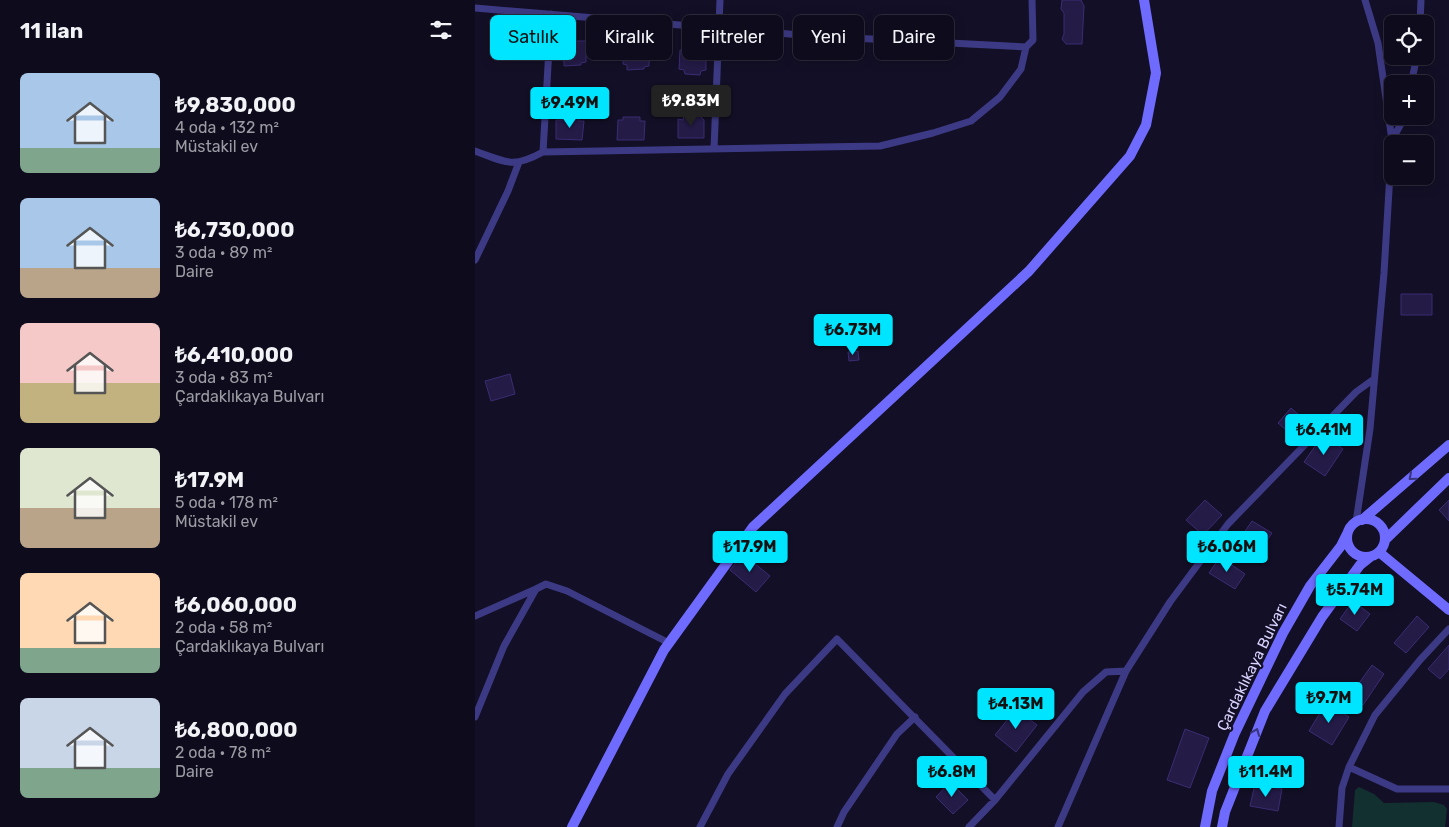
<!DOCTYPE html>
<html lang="tr">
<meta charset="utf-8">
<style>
:root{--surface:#0e0b1c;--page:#1c1929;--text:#f1f3f6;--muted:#9b9ba3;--line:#2e2b3b;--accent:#00e5ff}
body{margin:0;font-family:Rubik,sans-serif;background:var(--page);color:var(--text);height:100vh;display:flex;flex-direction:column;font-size:19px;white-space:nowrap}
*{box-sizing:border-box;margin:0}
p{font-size:16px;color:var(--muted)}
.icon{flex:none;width:28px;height:28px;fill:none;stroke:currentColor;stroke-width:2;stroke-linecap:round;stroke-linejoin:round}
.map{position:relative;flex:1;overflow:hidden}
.details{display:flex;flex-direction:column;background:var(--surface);width:475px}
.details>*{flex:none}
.banner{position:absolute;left:15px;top:15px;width:475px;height:45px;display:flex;gap:10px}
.fabs{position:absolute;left:909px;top:15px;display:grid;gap:10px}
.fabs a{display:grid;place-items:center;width:50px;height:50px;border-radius:8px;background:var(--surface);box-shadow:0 2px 12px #0003,0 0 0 1px var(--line);font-size:25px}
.price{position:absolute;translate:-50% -42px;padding:0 11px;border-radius:5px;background:var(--accent);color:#111;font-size:16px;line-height:32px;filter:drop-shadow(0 1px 2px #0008)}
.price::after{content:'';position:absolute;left:50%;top:30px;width:15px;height:11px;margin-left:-8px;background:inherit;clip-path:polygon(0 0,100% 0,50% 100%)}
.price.current{background:#222;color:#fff}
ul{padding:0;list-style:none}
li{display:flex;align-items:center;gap:15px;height:125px;padding:0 20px}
li span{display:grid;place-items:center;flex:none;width:140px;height:100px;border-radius:8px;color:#555}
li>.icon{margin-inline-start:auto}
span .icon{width:60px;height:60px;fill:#fffc;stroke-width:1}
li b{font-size:21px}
h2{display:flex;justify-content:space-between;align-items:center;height:60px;padding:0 20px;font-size:21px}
.chip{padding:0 18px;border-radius:8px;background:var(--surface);box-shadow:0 2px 12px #0003,0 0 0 1px var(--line);font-size:18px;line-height:45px}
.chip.current{background:var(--accent);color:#111}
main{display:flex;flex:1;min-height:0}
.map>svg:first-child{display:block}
</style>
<main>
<section class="details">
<h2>11 ilan<svg class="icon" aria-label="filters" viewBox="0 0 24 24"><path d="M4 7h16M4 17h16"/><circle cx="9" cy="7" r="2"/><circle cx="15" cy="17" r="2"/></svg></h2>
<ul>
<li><span style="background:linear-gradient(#a9c7e8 75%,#7fa58c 0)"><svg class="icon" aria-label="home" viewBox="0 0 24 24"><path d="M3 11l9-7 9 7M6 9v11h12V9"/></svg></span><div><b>₺9,830,000</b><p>4 oda · 132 m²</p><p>Müstakil ev</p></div></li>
<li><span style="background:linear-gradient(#a9c7e8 70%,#b9a48a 0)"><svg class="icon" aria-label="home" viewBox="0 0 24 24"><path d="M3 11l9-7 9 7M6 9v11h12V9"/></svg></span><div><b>₺6,730,000</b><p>3 oda · 89 m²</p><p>Daire</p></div></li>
<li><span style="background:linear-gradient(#f6c9c9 60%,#c2b280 0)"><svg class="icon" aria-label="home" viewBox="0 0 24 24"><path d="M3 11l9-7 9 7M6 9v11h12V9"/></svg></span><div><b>₺6,410,000</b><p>3 oda · 83 m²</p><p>Çardaklıkaya Bulvarı</p></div></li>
<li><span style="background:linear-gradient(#dfe7d0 60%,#b9a48a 0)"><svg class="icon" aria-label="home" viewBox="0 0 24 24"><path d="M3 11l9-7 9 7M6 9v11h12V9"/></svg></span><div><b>₺17.9M</b><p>5 oda · 178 m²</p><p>Müstakil ev</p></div></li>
<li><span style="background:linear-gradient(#ffd9b3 75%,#7fa58c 0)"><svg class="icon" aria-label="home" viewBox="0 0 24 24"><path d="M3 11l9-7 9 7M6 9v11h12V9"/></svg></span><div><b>₺6,060,000</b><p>2 oda · 58 m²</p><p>Çardaklıkaya Bulvarı</p></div></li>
<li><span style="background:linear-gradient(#c9d6e8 70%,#7fa58c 0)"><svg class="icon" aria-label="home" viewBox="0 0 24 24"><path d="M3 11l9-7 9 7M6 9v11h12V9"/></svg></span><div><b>₺6,800,000</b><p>2 oda · 78 m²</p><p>Daire</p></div></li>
</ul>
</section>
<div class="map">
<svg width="974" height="827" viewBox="0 0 974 827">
<rect width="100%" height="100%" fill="#130f26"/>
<path fill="#12302f" d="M 884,787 L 899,794 L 909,803 L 959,802 L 969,805 L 972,809 L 970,827 L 877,827 L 880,790 Z"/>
<path fill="#241b47" stroke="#3b2d73" d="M 587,0 L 606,0 L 609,6 L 607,44 L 591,44 L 587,39 L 589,34 L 589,13 L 586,9 Z
M 84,41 L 111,41 L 111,62 L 106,63 L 106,65 L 89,66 L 89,61 L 84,60 Z
M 148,45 L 175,45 L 174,66 L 169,67 L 169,69 L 152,70 L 152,65 L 148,64 Z
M 205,50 L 231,51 L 231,70 L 226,71 L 225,75 L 210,74 L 209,70 L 204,69 Z
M 227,95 L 236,95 L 235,110 L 227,110 Z
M 209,115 L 225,116 L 229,120 L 229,138 L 203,138 L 203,119 L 208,120 Z
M 87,117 L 104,117 L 104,121 L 109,121 L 107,140 L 81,139 L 81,120 L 87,120 Z
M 148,117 L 165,117 L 165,121 L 170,121 L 169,140 L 142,140 L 143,120 L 148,120 Z
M 926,294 L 957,294 L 957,315 L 926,315 Z
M 383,351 L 384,360 L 374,361 L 373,352 Z
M 35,374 L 40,394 L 16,401 L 10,381 Z
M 816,408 L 835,425 L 823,440 L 803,423 Z
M 848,435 L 868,449 L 850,476 L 829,462 Z
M 730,500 L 747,515 L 728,535 L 711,520 Z
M 974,500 L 974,521 L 964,510 Z
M 777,521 L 797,533 L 781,557 L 762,543 Z
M 268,554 L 295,576 L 281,592 L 255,570 Z
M 745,557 L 770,574 L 760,589 L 734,573 Z
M 878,601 L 895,614 L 882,631 L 865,619 Z
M 942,616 L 954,627 L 931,653 L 919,643 Z
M 974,645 L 974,669 L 965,679 L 953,669 Z
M 897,665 L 909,674 L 888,705 L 875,696 Z
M 851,703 L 874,717 L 857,745 L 834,731 Z
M 541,709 L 562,725 L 541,752 L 520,735 Z
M 710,729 L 734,738 L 715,788 L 692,780 Z
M 475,782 L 493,800 L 478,814 L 461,797 Z
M 780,784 L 807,789 L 803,811 L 775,806 Z"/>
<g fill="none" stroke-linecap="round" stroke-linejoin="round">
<path stroke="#3d3a85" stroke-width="7" d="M 0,8 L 338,36 L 551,47 L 558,40 L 557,0
M 945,24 L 946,0
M 936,84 L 942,56
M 917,140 L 927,122 L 929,116
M 239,149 L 245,0
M 0,151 C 31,162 37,169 68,152 L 405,146 L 458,133 L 496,121 L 525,97 L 546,69 L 551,47
M 68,152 L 76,14
M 0,260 L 33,191 L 44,162
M 881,522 L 895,429 L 909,273 L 917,140 L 903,43 L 890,0
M 0,616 L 61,589
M 0,717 L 29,646 L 61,589 L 71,584 L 92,591 L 194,643
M 874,767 L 922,789 L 974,789
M 225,827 L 253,774 L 310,694 L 362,639 L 520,800
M 362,827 L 369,812 L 422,734 L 440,717
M 494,827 L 520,800 L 608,692 L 631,672 L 651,671
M 583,827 L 651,671 L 695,602 L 753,524 L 881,392 L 899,379
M 864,827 L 867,788 L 874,767 L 900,715 L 945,660 L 974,629"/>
<path stroke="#6f6bff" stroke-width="10" d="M872 538a19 19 0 1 1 38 0a19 19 0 1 1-38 0Z
M 887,520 L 974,445
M 910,540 L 974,478
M 904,552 L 974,610
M 97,827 L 189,650 L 278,527 L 554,271 L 655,156 L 671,125 L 681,73 L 669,0
M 730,827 L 737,791 L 760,733 L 808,633 L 835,586 L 866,546 L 873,532
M 747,827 L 750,812 L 790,711 L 847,617 L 885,565 L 895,557"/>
</g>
<defs><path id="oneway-chevron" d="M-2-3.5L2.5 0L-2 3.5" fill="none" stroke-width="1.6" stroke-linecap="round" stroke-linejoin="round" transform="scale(1.25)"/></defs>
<g stroke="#38347d">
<use href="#oneway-chevron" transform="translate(937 477) rotate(139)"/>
<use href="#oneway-chevron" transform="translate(781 732) rotate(-68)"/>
</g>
<g text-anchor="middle" stroke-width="4.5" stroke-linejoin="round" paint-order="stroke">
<g font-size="15" fill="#d9d4ff" stroke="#130f26">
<text transform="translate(777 667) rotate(-64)" y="5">Çardaklıkaya Bulvarı</text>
</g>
</g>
</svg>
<div class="fabs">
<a><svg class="icon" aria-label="locate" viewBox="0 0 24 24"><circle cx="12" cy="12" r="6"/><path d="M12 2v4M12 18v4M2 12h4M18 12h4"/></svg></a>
<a>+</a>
<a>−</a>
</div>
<b class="price current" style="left:216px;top:127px">₺9.83M</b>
<b class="price" style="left:95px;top:129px">₺9.49M</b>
<b class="price" style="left:378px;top:356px">₺6.73M</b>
<b class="price" style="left:849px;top:456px">₺6.41M</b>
<b class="price" style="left:275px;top:573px">₺17.9M</b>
<b class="price" style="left:752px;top:573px">₺6.06M</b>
<b class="price" style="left:880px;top:616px">₺5.74M</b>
<b class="price" style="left:854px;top:724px">₺9.7M</b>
<b class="price" style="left:541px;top:730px">₺4.13M</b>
<b class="price" style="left:477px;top:798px">₺6.8M</b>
<b class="price" style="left:791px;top:798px">₺11.4M</b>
<div class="banner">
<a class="chip current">Satılık</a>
<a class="chip">Kiralık</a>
<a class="chip">Filtreler</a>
<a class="chip">Yeni</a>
<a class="chip">Daire</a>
</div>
</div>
</main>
